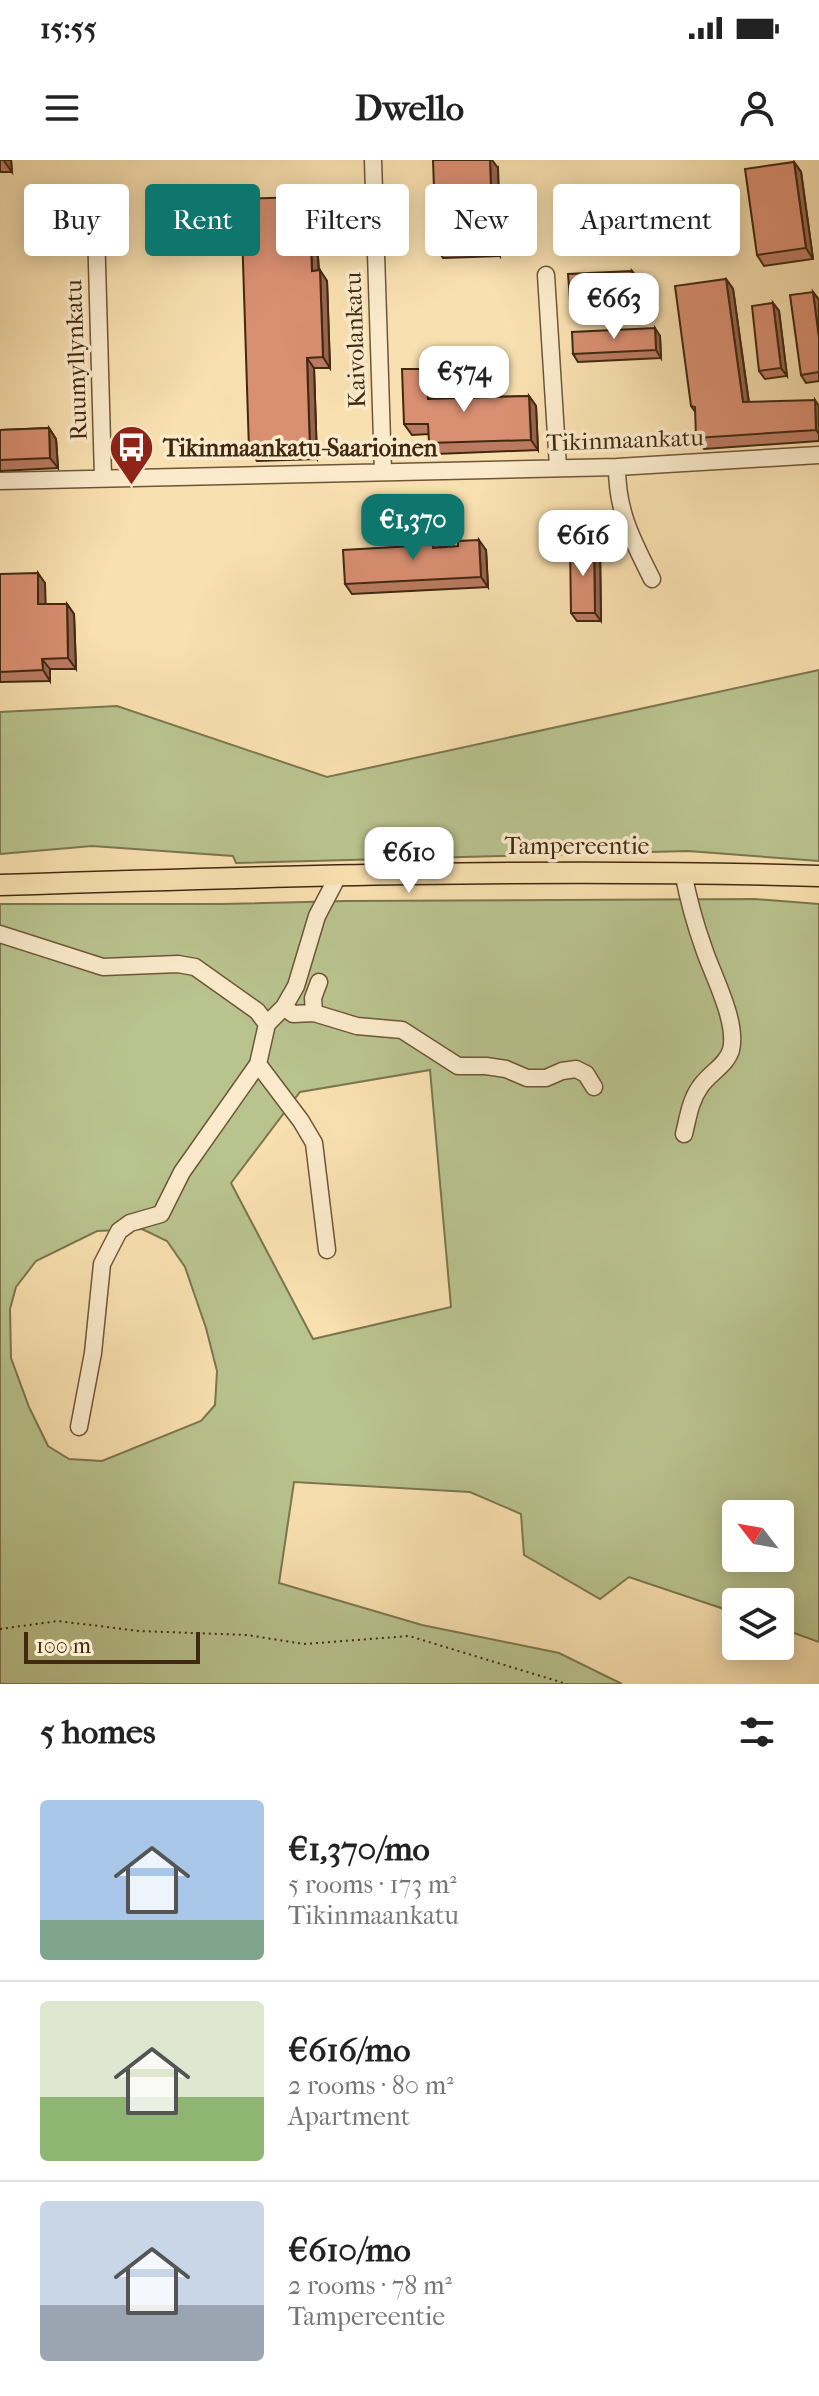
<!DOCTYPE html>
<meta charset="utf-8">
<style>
:root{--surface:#fff;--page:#f6f6f6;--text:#222;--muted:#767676;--line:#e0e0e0;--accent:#0f766e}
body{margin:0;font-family:"IM FELL French Canon",serif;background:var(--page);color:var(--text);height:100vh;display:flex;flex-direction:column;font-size:30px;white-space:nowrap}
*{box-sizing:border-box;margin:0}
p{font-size:26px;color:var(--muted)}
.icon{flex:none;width:44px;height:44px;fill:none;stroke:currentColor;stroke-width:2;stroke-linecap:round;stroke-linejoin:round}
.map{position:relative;height:1524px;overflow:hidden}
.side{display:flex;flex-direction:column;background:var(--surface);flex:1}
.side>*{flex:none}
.guide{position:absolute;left:24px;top:24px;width:772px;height:72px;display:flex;gap:16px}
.needle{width:52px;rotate:301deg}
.tools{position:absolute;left:722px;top:1340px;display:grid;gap:16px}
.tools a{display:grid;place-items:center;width:72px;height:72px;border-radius:8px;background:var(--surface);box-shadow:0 4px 20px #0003;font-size:40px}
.scale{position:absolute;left:24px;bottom:20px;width:176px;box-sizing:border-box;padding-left:8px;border:4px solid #40290f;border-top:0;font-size:22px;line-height:28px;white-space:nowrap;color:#40290f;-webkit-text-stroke:6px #fbebcc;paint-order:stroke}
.price{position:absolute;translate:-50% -68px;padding:0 18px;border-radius:16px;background:#fff;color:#222;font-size:26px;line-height:52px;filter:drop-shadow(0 2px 4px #0008)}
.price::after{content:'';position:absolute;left:50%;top:48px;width:24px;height:18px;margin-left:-12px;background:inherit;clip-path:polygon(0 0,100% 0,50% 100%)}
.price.selected{background:var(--accent);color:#fff}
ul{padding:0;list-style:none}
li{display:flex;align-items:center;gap:24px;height:200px;padding:0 40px}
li+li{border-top:2px solid var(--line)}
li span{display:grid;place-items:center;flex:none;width:224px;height:160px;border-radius:8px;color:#555}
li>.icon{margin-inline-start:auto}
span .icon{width:96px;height:96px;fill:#fffc;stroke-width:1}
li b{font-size:34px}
h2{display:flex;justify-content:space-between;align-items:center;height:96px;padding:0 40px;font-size:34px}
.chip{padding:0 28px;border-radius:8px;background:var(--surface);box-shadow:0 4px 20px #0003;font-size:28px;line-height:72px}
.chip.selected{background:var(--accent);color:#fff}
.status{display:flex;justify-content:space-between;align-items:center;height:56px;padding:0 40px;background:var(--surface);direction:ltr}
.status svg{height:22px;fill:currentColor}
header{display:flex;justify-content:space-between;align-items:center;height:104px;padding:0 40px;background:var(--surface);font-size:36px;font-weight:700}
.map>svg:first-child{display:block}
</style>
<div class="status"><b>15:55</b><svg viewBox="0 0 49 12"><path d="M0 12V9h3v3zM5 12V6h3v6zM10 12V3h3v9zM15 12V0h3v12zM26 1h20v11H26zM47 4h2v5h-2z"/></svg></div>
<header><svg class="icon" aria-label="menu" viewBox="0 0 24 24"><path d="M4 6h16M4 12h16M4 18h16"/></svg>Dwello<svg class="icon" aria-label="person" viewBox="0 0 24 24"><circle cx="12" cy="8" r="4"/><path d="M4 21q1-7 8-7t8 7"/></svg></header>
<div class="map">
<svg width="819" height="1524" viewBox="0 0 819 1524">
<rect width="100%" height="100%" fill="#f9e0b0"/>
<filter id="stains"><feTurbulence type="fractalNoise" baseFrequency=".0025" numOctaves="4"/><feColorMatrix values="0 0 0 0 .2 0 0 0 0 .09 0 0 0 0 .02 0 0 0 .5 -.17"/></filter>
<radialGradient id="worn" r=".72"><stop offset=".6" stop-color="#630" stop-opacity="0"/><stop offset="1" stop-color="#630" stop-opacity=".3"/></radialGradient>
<path fill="#b9c38e" stroke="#7c764e" stroke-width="2" fill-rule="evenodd" d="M 819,510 L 819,701 L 688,691 L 236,703 L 233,696 L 92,686 L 0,694 L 0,552 L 117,546 L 327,617 Z
M 755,739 L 819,744 L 819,1482 L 780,1468 L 780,1442 L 736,1442 L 736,1453 L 629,1417 L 600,1439 L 524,1395 L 521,1354 L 470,1332 L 294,1322 L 279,1423 L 422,1465 L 559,1493 L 622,1524 L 0,1524 L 0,744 L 222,744 L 346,741 ZM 430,910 L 451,1147 L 313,1179 L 231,1023 L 300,932 ZM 142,1069 L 167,1081 L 185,1107 L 206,1168 L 217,1211 L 215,1245 L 201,1261 L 102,1301 L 69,1299 L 48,1286 L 29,1247 L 11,1198 L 10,1149 L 16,1127 L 36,1101 L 97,1071 ZM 736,1354 L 780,1354 L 780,1398 L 736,1398 Z"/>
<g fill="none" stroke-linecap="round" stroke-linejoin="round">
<defs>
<path id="minor" d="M 373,0 L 383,311
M 95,34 L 103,317
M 546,115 L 558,307
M 617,307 C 617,352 632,379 652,419
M 0,321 L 617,307 L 819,295
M 683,712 C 688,738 695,764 704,789 C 713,816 738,862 731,890 C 726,906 709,913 700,927 C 690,941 688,958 684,974
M 0,774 L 103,807 L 178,804 L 195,807 L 257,851 L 267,864
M 284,847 L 293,854 L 314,853 L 357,866 L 402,870 L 458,906 L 486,906 L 506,909 L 527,918 L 546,918 L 562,911 L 576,909 L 586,914 L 594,927
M 314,853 L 313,838 L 319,822
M 258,904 L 301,961 L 314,983 L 327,1090
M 79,1267 L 93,1193 L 102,1104 L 119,1071 L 130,1063 L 161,1054 L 182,1012 L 258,904 L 267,864 L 284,847 L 296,826 L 317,756 L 339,714"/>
<path id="major" d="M 0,725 C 273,716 546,708 819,716"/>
</defs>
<use href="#minor" stroke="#6e5737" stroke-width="19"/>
<use href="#major" stroke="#40290f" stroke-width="23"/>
<path stroke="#40290f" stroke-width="2" stroke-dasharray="2 4" stroke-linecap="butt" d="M 0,1469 L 58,1461 L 139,1471 L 247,1475 L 304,1484 L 409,1476 L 567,1524"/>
<use href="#minor" stroke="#fbebcc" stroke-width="16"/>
<use href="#major" stroke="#f9e0b0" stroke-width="20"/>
</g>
<path fill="#bb7b62" stroke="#40290f" stroke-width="2" d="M 0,0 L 11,0 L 12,12 L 0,12 Z
M 794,2 L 801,12 L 813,99 L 764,106 L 757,95 Z
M 498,8 L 500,96 L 443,98 L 436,87 Z
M 309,48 L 310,86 L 318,97 L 319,110 L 327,121 L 330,208 L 314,208 L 317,299 L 257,301 L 249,290 Z
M 632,111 L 638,119 L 639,144 L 575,148 L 570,140 Z
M 726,119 L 733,129 L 749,242 L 819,246 L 819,281 L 704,289 L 696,278 L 696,253 L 691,246 Z
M 813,132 L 819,140 L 819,221 L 806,223 L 801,215 Z
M 773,143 L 779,151 L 787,216 L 765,219 L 759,211 Z
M 660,176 L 661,198 L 578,202 L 573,194 Z
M 434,219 L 435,239 L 529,236 L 536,246 L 538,290 L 436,294 L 429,283 L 429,274 L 412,275 L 404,264 Z
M 49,268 L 56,279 L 58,308 L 0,311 L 0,270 Z
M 440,386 L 440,387 L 486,390 L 488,427 L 352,434 L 345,424 Z
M 600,390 L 601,461 L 577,461 L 571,453 Z
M 0,414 L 45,423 L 45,444 L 67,444 L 74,454 L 76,509 L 50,509 L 50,521 L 0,522 Z"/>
<path fill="#986450" stroke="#40290f" stroke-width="2" d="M 4,0 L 11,0 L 12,12 L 4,1 Z
M 490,0 L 492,0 L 498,8 L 500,96 L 493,85 Z
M 794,2 L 801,12 L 813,99 L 806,88 Z
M 301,37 L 309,48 L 310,97 L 303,86 Z
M 311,86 L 318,97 L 319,121 L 312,111 Z
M 320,110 L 327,121 L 330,208 L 323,197 Z
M 632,111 L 638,119 L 639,144 L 634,136 Z
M 726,119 L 733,129 L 750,252 L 743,242 Z
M 813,132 L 819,140 L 819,178 Z
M 773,143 L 779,151 L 787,216 L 781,208 Z
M 655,168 L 660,176 L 661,198 L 656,190 Z
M 307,198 L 314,208 L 317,299 L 310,289 Z
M 427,209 L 434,219 L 436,250 L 428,239 Z
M 529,236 L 536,246 L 538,290 L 531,280 Z
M 815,240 L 819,246 L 819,274 L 816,270 Z
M 49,268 L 56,279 L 58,308 L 50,298 Z
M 433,375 L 440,386 L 441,398 L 433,388 Z
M 479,380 L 486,390 L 488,427 L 481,417 Z
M 594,382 L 600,390 L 601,461 L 595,453 Z
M 38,413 L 45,423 L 46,455 L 38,444 Z
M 67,444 L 74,454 L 76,509 L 68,498 Z
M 42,499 L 50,509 L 50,521 L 43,510 Z"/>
<path fill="#d98f72" stroke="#40290f" stroke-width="2" d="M 433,0 L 490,0 L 493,85 L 436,87 Z
M 794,2 L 806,88 L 757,95 L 745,9 Z
M 301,37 L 303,86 L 311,86 L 312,111 L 320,110 L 323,197 L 307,198 L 310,289 L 249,290 L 241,39 Z
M 632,111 L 634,136 L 570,140 L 568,114 Z
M 726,119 L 743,242 L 815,240 L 816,270 L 696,278 L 695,247 L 691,246 L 675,126 Z
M 813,132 L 819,178 L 819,212 L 801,215 L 790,135 Z
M 773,143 L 781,208 L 759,211 L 752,146 Z
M 655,168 L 656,190 L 573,194 L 572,172 Z
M 402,209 L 427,209 L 428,239 L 529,236 L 531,280 L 429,283 L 428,264 L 404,264 Z
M 49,268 L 50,298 L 0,300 L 0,270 Z
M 433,375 L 433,388 L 458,386 L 458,381 L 479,380 L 481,417 L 345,424 L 343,390 L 412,386 L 412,376 Z
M 594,382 L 595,453 L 571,453 L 570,383 Z
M 38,413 L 38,444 L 67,444 L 68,498 L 42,499 L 43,510 L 0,512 L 0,414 Z"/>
<defs>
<symbol id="bus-pin" viewBox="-11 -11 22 30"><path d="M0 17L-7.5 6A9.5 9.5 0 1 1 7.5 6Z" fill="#8f2418" stroke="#fbebcc"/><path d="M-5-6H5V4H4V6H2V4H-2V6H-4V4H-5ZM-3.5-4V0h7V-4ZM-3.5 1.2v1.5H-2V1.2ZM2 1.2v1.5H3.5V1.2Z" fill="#fff"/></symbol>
</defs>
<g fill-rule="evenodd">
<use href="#bus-pin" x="106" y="262" width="51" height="69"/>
</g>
<g text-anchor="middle" stroke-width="7" stroke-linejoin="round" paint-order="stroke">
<g font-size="24" fill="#40290f" stroke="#fbebcc">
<text transform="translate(355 180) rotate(-92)" y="8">Kaivolankatu</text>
<text transform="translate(76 200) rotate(-92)" y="8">Ruumyllynkatu</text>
<text transform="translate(625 280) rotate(-2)" y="8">Tikinmaankatu</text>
<text x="577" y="694">Tampereentie</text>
</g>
<g font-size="24" font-weight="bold" fill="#40290f" stroke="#fbebcc" text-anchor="start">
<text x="163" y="296">Tikinmaankatu-Saarioinen</text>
</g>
</g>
<rect width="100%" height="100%" filter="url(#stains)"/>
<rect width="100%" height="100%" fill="url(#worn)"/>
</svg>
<div class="tools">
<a><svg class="needle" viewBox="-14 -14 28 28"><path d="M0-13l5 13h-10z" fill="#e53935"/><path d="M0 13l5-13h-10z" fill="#767676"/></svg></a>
<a><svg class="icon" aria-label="layers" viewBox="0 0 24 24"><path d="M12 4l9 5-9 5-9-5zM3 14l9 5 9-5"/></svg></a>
</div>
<div class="scale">100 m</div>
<b class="price" style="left:614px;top:181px">€663</b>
<b class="price" style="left:464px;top:254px">€574</b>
<b class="price selected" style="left:413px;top:402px">€1,370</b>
<b class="price" style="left:583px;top:418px">€616</b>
<b class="price" style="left:409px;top:735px">€610</b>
<div class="guide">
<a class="chip">Buy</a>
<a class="chip selected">Rent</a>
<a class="chip">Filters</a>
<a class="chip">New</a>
<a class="chip">Apartment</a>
</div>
</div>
<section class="side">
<h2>5 homes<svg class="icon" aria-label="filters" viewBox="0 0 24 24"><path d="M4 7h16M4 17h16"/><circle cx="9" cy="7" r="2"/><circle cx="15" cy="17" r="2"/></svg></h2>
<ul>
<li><span style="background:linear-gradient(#a9c7e8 75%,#7fa58c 0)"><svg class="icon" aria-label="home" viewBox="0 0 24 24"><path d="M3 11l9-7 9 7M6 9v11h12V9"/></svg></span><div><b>€1,370/mo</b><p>5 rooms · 173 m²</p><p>Tikinmaankatu</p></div></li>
<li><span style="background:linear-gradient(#dfe7d0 60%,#8fb573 0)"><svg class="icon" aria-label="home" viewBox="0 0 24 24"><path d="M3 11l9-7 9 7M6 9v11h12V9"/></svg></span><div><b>€616/mo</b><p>2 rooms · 80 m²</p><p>Apartment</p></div></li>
<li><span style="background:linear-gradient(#c9d6e8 65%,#9aa5b1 0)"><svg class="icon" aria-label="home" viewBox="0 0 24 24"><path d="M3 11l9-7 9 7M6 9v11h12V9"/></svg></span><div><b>€610/mo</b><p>2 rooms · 78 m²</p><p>Tampereentie</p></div></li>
</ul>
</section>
